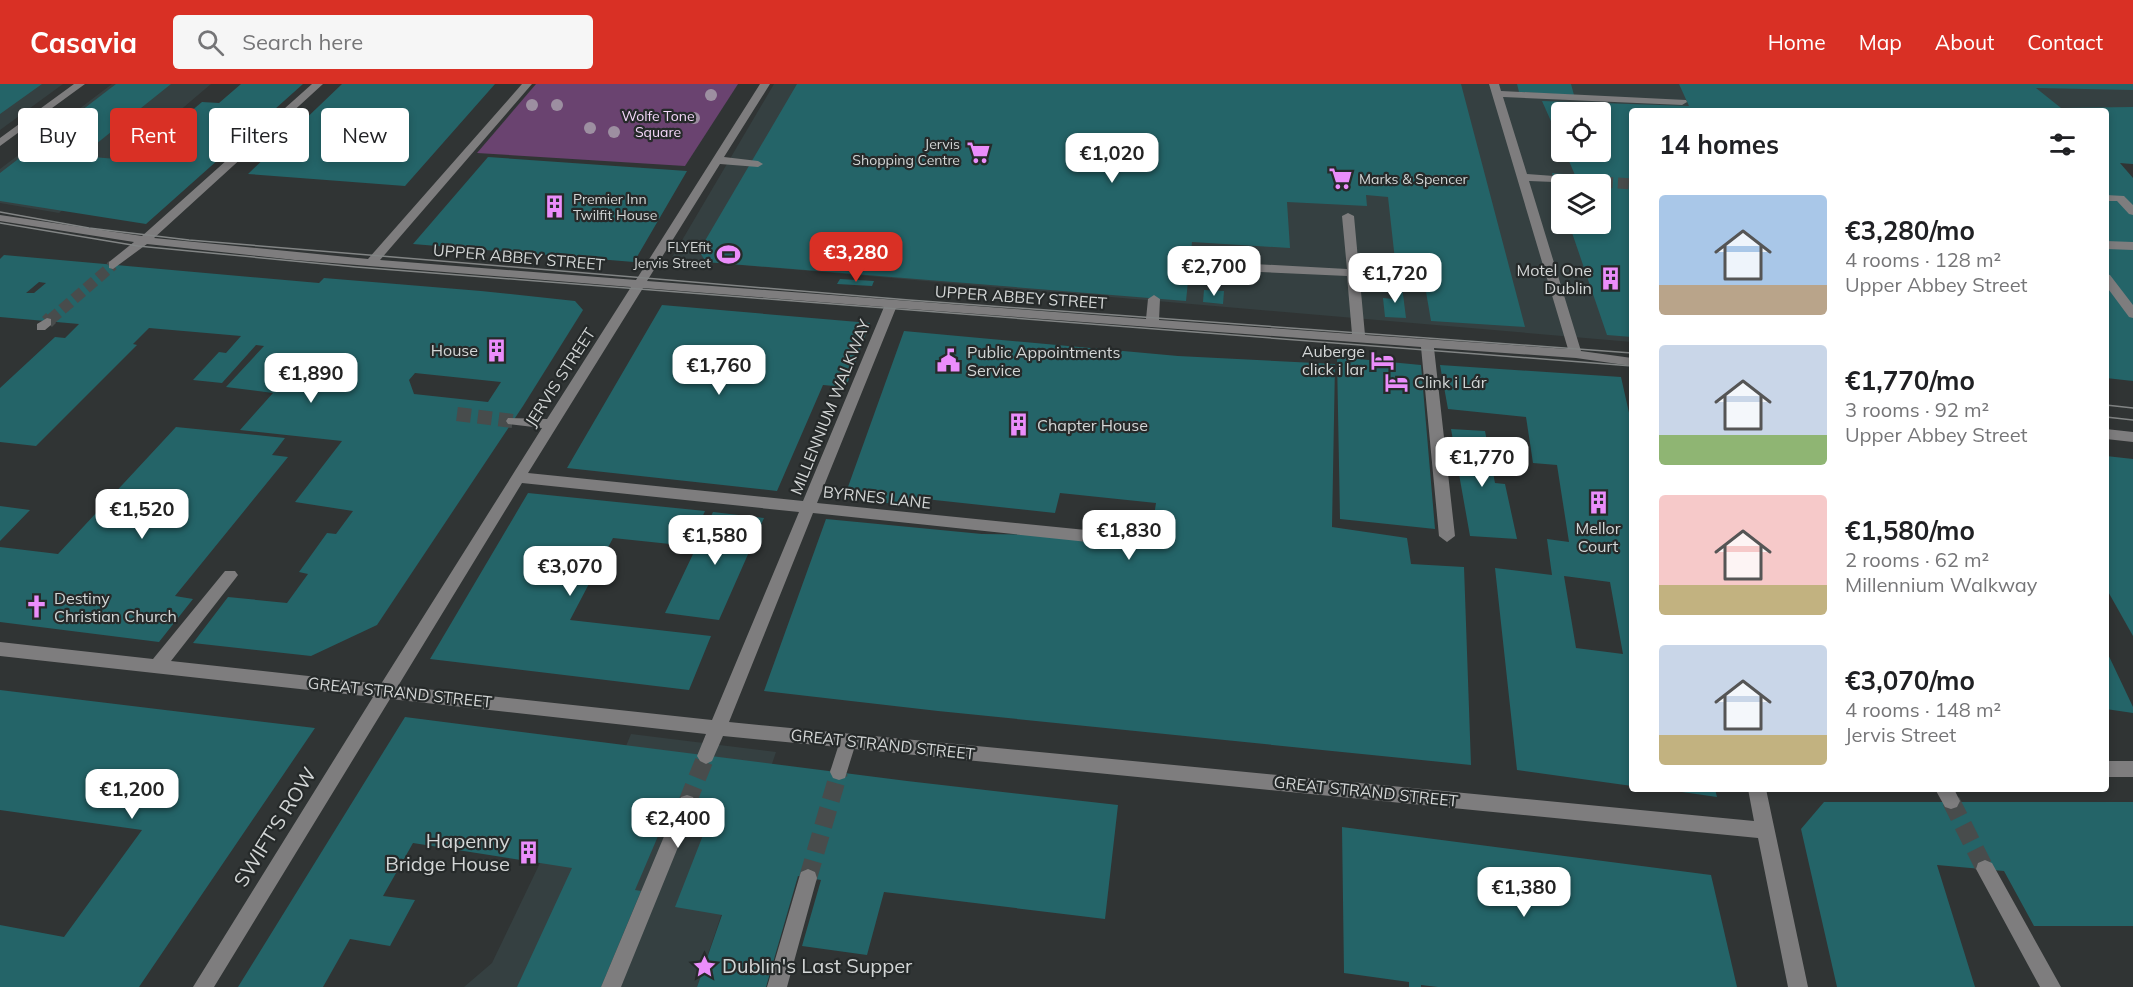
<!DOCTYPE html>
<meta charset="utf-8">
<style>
:root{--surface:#fff;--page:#f6f6f6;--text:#202124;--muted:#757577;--accent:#d93025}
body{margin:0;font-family:Mulish,sans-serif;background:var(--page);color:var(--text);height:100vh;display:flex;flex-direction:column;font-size:22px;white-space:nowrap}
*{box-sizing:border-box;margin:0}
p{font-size:20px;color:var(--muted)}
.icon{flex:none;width:33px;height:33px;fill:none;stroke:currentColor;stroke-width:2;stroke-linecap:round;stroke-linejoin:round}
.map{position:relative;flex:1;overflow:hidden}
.drawer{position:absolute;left:1629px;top:24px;width:480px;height:684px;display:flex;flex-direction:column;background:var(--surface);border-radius:6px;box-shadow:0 3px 9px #0003}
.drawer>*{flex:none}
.top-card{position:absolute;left:18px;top:24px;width:570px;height:54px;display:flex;gap:12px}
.tools{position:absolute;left:1551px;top:18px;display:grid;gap:12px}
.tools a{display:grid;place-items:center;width:60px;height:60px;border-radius:6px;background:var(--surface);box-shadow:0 3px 9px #0003;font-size:30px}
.price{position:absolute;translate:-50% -51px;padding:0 14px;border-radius:12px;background:#fff;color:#222;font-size:20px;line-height:39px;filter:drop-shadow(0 2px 3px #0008)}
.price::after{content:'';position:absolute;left:50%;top:36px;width:18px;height:14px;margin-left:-9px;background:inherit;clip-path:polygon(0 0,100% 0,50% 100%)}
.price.current{background:var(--accent);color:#fff}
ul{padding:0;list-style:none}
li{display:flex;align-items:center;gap:18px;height:150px;padding:0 30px}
li span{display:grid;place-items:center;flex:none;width:168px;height:120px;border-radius:6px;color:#555}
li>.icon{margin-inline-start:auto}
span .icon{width:72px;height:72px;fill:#fffc;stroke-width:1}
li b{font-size:26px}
h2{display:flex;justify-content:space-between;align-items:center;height:72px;padding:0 30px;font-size:26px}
.tag{padding:0 21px;border-radius:6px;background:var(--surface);box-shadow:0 3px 9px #0003;font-size:21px;line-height:54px}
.tag.current{background:var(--accent);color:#fff}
header{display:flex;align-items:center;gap:36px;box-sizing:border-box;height:84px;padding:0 30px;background:var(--accent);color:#fff}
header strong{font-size:28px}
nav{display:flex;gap:33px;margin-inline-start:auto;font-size:21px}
.search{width:420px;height:54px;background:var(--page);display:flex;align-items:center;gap:15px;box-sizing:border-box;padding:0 21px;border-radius:6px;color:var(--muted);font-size:22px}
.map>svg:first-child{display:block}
</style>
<header>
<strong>Casavia</strong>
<div class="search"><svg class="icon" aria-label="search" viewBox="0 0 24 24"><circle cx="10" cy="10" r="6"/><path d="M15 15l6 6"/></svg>Search here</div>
<nav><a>Home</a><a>Map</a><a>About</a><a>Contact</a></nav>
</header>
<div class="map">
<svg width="2133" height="903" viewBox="0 0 2133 903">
<rect width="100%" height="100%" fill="#303434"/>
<path fill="#354041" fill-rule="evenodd" d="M 0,0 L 63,0 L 0,46 Z
M 112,0 L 211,0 L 59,129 L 0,119 L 0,85 Z
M 774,0 L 2133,0 L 2133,80 L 2106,78 L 2106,27 L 1632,27 L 1632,258 L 671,175 ZM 1562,28 L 1600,28 L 1600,68 L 1562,68 ZM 1562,100 L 1600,100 L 1600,140 L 1562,140 Z
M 631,650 L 776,668 L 697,903 L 464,903 L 492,879 L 540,779 L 607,708 Z"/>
<path fill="#6a4370" d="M 536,0 L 738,0 L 685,82 L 477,69 Z"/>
<path fill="#246468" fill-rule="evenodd" d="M 0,0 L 42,0 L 0,30 Z
M 116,0 L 171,0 L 81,72 L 140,77 L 155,64 L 147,64 L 202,18 L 219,19 L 241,0 L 303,0 L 146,140 L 0,117 L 0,89 Z
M 342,0 L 495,0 L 405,102 L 248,90 Z
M 797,0 L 1461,0 L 1525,243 L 1431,237 L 1424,196 L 1397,194 L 1388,113 L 1366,111 L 1367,122 L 1287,118 L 1290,164 L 1192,158 L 1186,217 L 706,178 L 699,167 Z
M 1517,0 L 1571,0 L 1574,11 L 1519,8 Z
M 1679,0 L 2133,0 L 2133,6 L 2036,4 L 2061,24 L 2133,23 L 2133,80 L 2120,79 L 2133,94 L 2133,297 L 2106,294 L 2106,27 L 1632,27 L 1632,253 L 1607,251 L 1569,140 L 1600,140 L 1600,100 L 1562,100 L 1561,116 L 1552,89 L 1575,91 L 1565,68 L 1600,68 L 1600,28 L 1562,28 L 1562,44 L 1554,44 L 1542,17 L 1689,22 Z
M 488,73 L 687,87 L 634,178 L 413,160 Z
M 4,171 L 319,199 L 324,194 L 481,207 L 575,217 L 583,226 L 523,322 L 377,541 L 311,572 L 193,559 L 228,513 L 287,519 L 308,490 L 299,488 L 327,449 L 336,450 L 353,427 L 295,418 L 342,357 L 240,346 L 273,309 L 226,303 L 264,262 L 256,261 L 222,299 L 193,296 L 219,268 L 226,269 L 241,252 L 149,244 L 133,260 L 137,261 L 36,362 L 0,358 L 0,304 L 55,253 L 65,254 L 79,240 L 0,233 L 0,175 ZM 39,198 L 46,199 L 34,209 L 26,209 ZM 415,289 L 501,298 L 488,318 L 414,310 L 409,296 Z
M 840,195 L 874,197 L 872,202 L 837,200 Z
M 1392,201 L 1402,202 L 1406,234 L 1385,233 L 1383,214 L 1393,215 Z
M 1204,206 L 1224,207 L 1223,220 L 1203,218 Z
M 662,221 L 870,239 L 846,303 L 823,301 L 777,407 L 567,384 Z
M 904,247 L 1178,272 L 1335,280 L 1332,443 L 1407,454 L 1411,480 L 1464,483 L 1471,681 L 938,627 L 764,607 L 826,435 L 982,450 L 1072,451 L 1149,465 L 1156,419 L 1060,409 L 1055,429 L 916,414 L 913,422 L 844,414 Z
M 1337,273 L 1421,281 L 1435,445 L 1340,435 Z
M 1440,281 L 1621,293 L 1632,342 L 1632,702 L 1517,686 L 1495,484 L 1552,491 L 1547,455 L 1569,458 L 1557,381 L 1533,379 L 1526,333 L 1448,325 ZM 1564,492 L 1610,498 L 1623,570 L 1576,564 Z
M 176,343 L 285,354 L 272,371 L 288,373 L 175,512 L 193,515 L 159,558 L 0,538 L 0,463 L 58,470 Z
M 1451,345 L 1485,347 L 1495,399 L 1505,400 L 1517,455 L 1470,452 Z
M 2106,372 L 2133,375 L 2133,552 L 2106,504 Z
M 528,409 L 705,427 L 689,462 L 613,454 L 570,536 L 711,552 L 689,606 L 430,575 Z
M 0,422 L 30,426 L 0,457 Z
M 713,428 L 764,434 L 719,536 L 665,529 Z
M 2106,566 L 2133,623 L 2133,629 L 2106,625 Z
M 0,606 L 315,644 L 139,903 L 0,903 L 0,841 L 64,853 L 142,746 L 0,726 Z
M 405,633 L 907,697 L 1118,721 L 1105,835 L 884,808 L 867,871 L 802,862 L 821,796 L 798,792 L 766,903 L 697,903 L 722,831 L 675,823 L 714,723 L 673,717 L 635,806 L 641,807 L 601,903 L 517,903 L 572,784 L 413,759 L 383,812 L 415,816 L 390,862 L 350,855 L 323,903 L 238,903 Z
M 1668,705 L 1715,705 L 1717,713 L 1668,706 Z
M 1824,718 L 2133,718 L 2133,842 L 2034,842 L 2004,787 L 1937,781 L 1975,903 L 1837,903 L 1801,745 Z
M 1342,743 L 1711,791 L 1737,903 L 1438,903 L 1421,901 L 1421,903 L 1409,903 L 1409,898 L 1344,889 Z"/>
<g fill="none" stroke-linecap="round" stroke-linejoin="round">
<path stroke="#484c4c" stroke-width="11" stroke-dasharray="11 5" stroke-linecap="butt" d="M 1554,95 L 1632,100
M 50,236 L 113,181"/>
<path stroke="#484c4c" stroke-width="14" stroke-dasharray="14 7" stroke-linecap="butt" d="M 47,238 L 51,234
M 457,330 L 513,337"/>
<path stroke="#484c4c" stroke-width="18" stroke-dasharray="18 9" stroke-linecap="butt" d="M 1951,717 L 1985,785
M 687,719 L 706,672
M 808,794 L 839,688"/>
<path fill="#7e7d7e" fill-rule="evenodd" d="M 74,0 L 85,0 L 0,62 L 0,54 Z
M 312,0 L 323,0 L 154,154 L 368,175 L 522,0 L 532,0 L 380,176 L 636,196 L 760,0 L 770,0 L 724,73 L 758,77 L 763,80 L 758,83 L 720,80 L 647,197 L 1146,235 L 1148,215 L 1154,211 L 1160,215 L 1159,236 L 1352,250 L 1347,192 L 1217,186 L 1211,182 L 1217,178 L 1347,185 L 1342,132 L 1348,129 L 1354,132 L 1365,251 L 1568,265 L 1489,0 L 1499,0 L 1501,7 L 1686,16 L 1687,18 L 1682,21 L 1503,13 L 1527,90 L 1554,92 L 1560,95 L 1554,98 L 1529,97 L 1581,267 L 1632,274 L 1632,282 L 1576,274 L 1434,264 L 1455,452 L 1447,458 L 1439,452 L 1421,263 L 896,224 L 817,419 L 1126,450 L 1131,452 L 1134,456 L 1131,460 L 1126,462 L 813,429 L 729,638 L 1754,737 L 1748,705 L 1766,705 L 1808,903 L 1788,903 L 1758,754 L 854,665 L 845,694 L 839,696 L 833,694 L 830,688 L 838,663 L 723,652 L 712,677 L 706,680 L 700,677 L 697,672 L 706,650 L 390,615 L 214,903 L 193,903 L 373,613 L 0,572 L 0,558 L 153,575 L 225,487 L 235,487 L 238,491 L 235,495 L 171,577 L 381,600 L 542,344 L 508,340 L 506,337 L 508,334 L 547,335 L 631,203 L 295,176 L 147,160 L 113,185 L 109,184 L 109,178 L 134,158 L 0,137 L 0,131 L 142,152 ZM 643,204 L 884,223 L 803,417 L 528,389 ZM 522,399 L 799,428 L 712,636 L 398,602 Z
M 2106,111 L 2124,112 L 2133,121 L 2133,131 L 2129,130 L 2117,117 L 2106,117 Z
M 2106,157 L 2133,158 L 2133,166 L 2106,165 Z
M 2106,190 L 2110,191 L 2133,221 L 2133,234 L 2129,233 L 2106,202 Z
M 47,234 L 51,235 L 51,241 L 45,246 L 37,246 L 37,240 Z
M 2106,345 L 2133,348 L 2133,358 L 2106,355 Z
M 2106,677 L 2133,677 L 2133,693 L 2106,693 Z
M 1935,705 L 1954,705 L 1960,717 L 1957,723 L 1951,725 L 1945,723 Z
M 687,711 L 693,713 L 696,719 L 621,903 L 601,903 L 678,719 L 681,713 Z
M 1985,776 L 1992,779 L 2061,903 L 2040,903 L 1976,785 L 1978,779 Z
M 808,785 L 815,788 L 817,794 L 787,903 L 767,903 L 799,794 L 801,788 Z"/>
<path stroke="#828585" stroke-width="1.5" d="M 0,128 L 89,144 L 189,156 L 909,216 L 1632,269
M 0,139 L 138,162 L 356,183 L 1632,282
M 2106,321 L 2133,324
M 2106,333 L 2133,336"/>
</g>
<g fill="#9d8fa1">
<circle cx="711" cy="11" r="6"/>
<circle cx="532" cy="21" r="6"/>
<circle cx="557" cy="21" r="6"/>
<circle cx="694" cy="34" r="6"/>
<circle cx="590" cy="44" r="6"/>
<circle cx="614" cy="48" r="6"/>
</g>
<defs>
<symbol id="supermarket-bare" viewBox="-9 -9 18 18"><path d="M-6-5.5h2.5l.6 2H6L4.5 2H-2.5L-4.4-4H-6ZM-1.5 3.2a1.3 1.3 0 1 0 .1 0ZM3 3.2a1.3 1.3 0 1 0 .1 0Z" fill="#eb8dfb" stroke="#262a2a" stroke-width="2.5" paint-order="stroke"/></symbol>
<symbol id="building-bare" viewBox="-9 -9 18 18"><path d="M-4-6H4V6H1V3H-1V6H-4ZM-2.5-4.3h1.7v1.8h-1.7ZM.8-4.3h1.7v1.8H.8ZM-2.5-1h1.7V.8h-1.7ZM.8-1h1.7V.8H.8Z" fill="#eb8dfb" stroke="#262a2a" stroke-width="2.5" paint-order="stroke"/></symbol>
<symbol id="stadium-bare" viewBox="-9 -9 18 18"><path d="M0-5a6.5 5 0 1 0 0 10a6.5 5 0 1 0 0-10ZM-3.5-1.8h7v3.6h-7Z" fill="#eb8dfb" stroke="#262a2a" stroke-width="2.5" paint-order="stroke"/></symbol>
<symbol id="hotel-bare" viewBox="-9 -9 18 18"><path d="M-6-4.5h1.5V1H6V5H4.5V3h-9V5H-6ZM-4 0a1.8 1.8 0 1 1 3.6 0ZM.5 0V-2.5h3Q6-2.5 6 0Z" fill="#eb8dfb" stroke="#262a2a" stroke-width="2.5" paint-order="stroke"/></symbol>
<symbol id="civic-bare" viewBox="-9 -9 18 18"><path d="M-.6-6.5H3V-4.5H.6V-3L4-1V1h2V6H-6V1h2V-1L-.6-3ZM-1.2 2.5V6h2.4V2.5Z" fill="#eb8dfb" stroke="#262a2a" stroke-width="2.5" paint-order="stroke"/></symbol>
<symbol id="church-bare" viewBox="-9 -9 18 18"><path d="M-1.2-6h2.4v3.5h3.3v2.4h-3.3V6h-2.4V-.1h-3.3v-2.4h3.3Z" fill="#eb8dfb" stroke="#262a2a" stroke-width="2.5" paint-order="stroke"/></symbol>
<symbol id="sight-bare" viewBox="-9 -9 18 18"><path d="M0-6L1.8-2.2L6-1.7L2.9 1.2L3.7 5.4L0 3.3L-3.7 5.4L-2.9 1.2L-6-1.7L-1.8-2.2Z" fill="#eb8dfb" stroke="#262a2a" stroke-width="2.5" paint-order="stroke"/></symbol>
</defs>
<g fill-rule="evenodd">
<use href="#supermarket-bare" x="962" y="52" width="33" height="33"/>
<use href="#supermarket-bare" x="1324" y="78" width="33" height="33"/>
<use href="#building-bare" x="538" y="106" width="33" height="33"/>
<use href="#stadium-bare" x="712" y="154" width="33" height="33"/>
<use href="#building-bare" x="1594" y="178" width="33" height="33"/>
<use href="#building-bare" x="480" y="250" width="33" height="33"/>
<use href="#hotel-bare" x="1366" y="260" width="33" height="33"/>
<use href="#civic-bare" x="932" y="260" width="33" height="33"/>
<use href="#hotel-bare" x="1380" y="282" width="33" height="33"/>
<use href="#building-bare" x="1002" y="324" width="33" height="33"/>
<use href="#building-bare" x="1582" y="402" width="33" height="33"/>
<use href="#church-bare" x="20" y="506" width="33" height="33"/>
<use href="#building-bare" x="512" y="752" width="33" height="33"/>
<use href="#sight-bare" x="688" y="866" width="33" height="33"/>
</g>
<g text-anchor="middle" stroke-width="4.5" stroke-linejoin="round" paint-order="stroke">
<g font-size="14" fill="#f6d9fb" stroke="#262a2a">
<text x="658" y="37">Wolfe Tone<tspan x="658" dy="16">Square</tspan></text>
</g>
<g font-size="14" fill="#d3d6d6" stroke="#262a2a" text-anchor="end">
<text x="960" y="65">Jervis<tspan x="960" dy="16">Shopping Centre</tspan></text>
<text x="1359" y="100" text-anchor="start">Marks &amp; Spencer</text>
<text x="573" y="120" text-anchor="start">Premier Inn<tspan x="573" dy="16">Twilfit House</tspan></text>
<text x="711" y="168">FLYEfit<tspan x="711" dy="16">Jervis Street</tspan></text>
</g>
<g font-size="16" fill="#d3d6d6" stroke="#262a2a">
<text transform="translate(519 173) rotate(5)" y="6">UPPER ABBEY STREET</text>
<text transform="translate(1021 213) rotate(4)" y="6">UPPER ABBEY STREET</text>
<text transform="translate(560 293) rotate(-57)" y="6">JERVIS STREET</text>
<text transform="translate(830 323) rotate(-68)" y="6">MILLENNIUM WALKWAY</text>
<text transform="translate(877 413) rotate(6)" y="6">BYRNES LANE</text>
<text transform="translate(400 608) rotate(6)" y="6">GREAT STRAND STREET</text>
<text transform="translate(883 660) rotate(6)" y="6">GREAT STRAND STREET</text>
<text transform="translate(1366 707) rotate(6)" y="6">GREAT STRAND STREET</text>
</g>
<g font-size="16" fill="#d3d6d6" stroke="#262a2a" text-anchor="start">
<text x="1592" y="192" text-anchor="end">Motel One<tspan x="1592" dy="18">Dublin</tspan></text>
<text x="478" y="272" text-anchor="end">House</text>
<text x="1365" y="273" text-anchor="end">Auberge<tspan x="1365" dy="18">click i lar</tspan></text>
<text x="967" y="274">Public Appointments<tspan x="967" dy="18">Service</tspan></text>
<text x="1414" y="304">Clink i Lár</text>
<text x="1037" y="347">Chapter House</text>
<text x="1598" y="450" text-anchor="middle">Mellor<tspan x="1598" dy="18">Court</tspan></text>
<text x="54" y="520">Destiny<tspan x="54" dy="18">Christian Church</tspan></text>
</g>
<g font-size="20" fill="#d3d6d6" stroke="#262a2a">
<text transform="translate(275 743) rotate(-58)" y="7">SWIFT'S ROW</text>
</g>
<g font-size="20" fill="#d3d6d6" stroke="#262a2a" text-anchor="end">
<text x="510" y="764">Hapenny<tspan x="510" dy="23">Bridge House</tspan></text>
<text x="722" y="889" text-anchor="start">Dublin's Last Supper</text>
</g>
</g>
</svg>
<div class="tools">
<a><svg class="icon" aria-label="locate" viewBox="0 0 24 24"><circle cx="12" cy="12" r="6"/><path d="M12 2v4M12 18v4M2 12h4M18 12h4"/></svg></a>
<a><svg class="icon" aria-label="layers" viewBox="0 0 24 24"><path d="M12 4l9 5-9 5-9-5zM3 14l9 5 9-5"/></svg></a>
</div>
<b class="price" style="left:1112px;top:100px">€1,020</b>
<b class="price current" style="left:856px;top:199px">€3,280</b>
<b class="price" style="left:1214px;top:213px">€2,700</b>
<b class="price" style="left:1395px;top:220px">€1,720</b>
<b class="price" style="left:719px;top:312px">€1,760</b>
<b class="price" style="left:311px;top:320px">€1,890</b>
<b class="price" style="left:1482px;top:404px">€1,770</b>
<b class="price" style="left:142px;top:456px">€1,520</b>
<b class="price" style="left:1129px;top:477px">€1,830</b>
<b class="price" style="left:715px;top:482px">€1,580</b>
<b class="price" style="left:570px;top:513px">€3,070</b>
<b class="price" style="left:132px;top:736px">€1,200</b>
<b class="price" style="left:678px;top:765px">€2,400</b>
<b class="price" style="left:1524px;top:834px">€1,380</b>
<div class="top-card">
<a class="tag">Buy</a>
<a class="tag current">Rent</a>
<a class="tag">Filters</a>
<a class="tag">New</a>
</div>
<section class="drawer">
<h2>14 homes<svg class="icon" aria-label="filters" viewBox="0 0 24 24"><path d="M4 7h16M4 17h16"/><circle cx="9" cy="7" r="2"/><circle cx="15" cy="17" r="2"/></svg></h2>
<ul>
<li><span style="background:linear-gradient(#a9c7e8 75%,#b9a48a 0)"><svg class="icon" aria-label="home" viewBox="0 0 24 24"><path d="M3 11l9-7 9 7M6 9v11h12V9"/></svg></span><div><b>€3,280/mo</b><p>4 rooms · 128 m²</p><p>Upper Abbey Street</p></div></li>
<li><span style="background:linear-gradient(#c9d6e8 75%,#8fb573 0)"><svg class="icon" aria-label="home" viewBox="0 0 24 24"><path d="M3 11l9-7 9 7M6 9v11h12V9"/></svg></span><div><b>€1,770/mo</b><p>3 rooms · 92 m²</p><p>Upper Abbey Street</p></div></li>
<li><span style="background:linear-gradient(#f6c9c9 75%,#c2b280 0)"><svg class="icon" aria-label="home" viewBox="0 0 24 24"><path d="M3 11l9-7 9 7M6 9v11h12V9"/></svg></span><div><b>€1,580/mo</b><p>2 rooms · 62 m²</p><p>Millennium Walkway</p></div></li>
<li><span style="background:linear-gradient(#c9d6e8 75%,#c2b280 0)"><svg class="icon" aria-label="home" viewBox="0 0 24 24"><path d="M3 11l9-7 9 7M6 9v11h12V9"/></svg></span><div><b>€3,070/mo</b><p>4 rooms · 148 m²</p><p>Jervis Street</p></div></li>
</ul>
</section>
</div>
